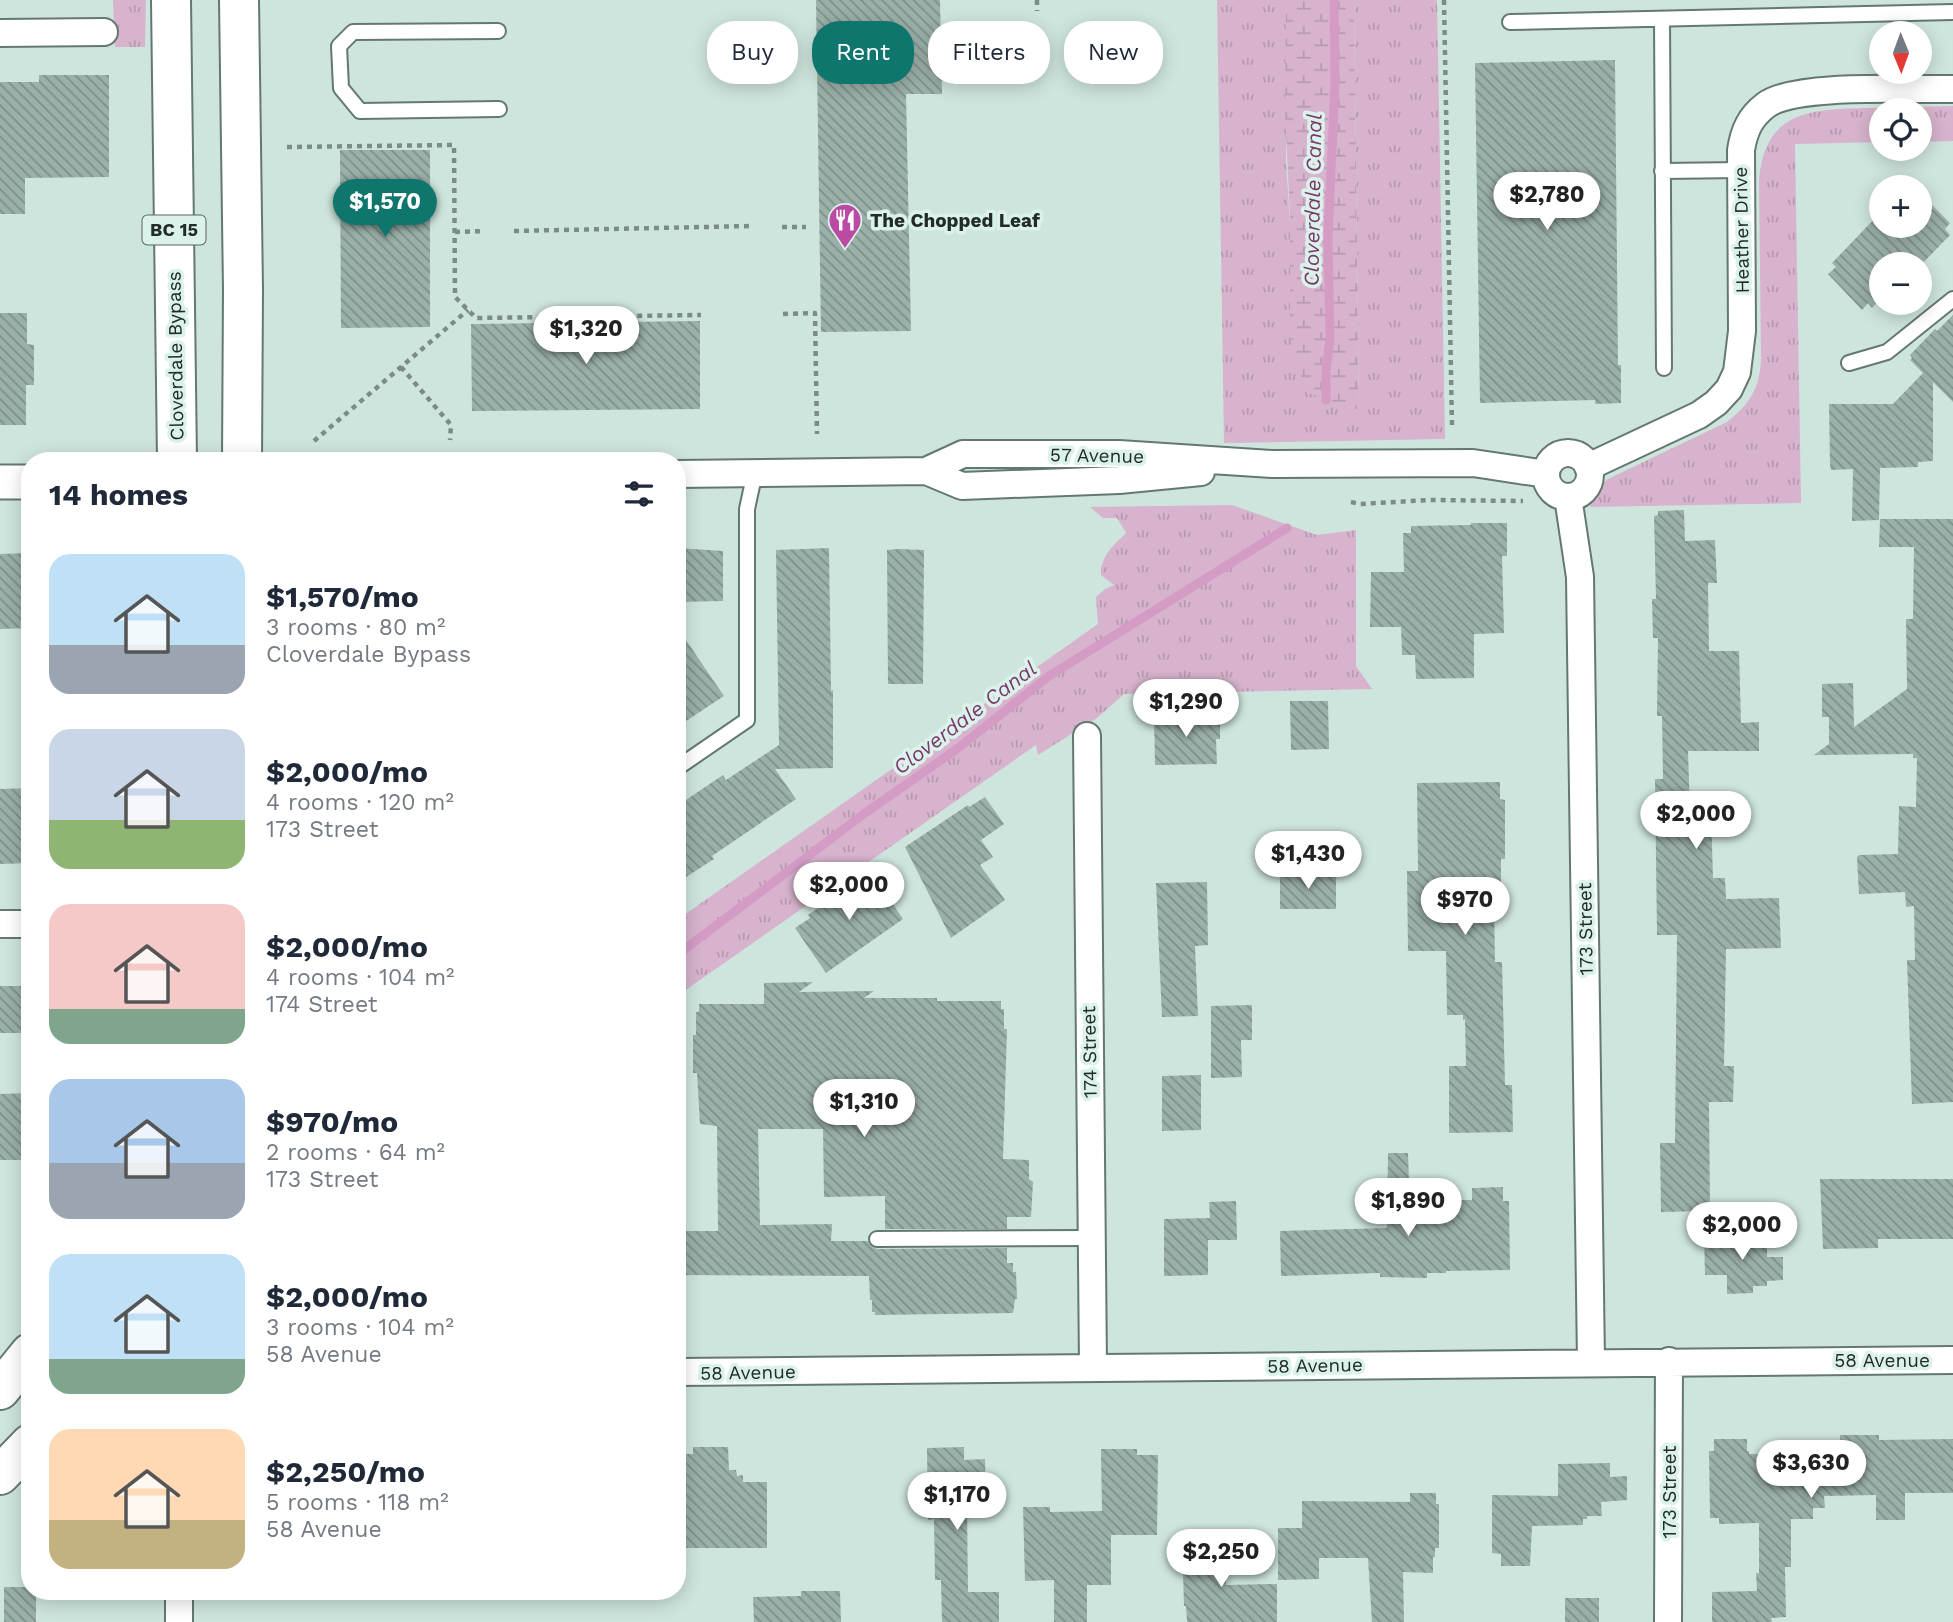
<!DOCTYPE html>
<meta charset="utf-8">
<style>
:root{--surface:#fff;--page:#f2f2f3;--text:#1f2937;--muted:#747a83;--accent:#0f766e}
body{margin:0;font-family:"Work Sans",sans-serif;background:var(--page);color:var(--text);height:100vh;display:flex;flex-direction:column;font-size:26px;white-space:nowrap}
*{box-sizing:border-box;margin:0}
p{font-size:23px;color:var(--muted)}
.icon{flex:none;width:38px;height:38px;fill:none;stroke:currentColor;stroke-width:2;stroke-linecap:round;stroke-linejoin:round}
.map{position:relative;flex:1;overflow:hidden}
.panel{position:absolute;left:21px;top:452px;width:665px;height:1148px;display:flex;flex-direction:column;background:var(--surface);border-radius:28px;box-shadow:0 4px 18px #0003}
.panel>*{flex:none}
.banner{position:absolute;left:707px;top:21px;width:665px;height:63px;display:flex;gap:14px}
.needle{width:46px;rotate:179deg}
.buttons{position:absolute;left:1869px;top:21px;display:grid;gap:14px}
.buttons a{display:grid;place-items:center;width:63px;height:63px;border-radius:50%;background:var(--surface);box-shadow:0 4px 18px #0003;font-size:35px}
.price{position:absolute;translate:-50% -60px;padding:0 16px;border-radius:24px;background:#fff;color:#222;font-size:23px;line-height:46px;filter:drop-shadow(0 2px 4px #0008)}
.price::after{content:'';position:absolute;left:50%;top:42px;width:21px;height:16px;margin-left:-10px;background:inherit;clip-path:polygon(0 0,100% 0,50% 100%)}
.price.selected{background:var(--accent);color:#fff}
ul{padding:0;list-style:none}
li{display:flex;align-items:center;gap:21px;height:175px;padding:0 28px}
li span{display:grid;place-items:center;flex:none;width:196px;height:140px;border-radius:21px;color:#555}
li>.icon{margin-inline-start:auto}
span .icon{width:84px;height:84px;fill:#fffc;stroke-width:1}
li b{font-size:30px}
h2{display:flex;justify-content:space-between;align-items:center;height:84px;padding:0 28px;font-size:30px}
.chip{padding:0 24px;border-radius:28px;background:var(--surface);box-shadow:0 4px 18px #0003;font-size:24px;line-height:63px}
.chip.selected{background:var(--accent);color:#fff}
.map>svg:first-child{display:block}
</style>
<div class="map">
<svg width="1953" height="1622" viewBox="0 0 1953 1622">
<defs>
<pattern id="grass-tufts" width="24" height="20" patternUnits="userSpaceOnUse" patternTransform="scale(1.75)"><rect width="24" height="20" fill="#d7b3cd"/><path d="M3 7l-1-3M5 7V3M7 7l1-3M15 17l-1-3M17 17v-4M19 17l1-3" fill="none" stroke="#b89ab0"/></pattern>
<pattern id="wetland-marsh" width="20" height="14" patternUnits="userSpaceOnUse" patternTransform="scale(1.75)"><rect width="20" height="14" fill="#d7b3cd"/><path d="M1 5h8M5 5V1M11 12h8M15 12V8" fill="none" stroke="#b89ab0"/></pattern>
<pattern id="building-back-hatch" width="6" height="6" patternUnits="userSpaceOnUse" patternTransform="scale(1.75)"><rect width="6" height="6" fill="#9bb0a9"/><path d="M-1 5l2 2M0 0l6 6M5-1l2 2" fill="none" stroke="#7e8f8a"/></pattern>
</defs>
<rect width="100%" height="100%" fill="#cee5dd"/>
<path fill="url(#grass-tufts)" d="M 113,0 L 146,0 L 145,47 L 115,47 Z
M 1217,0 L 1286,0 L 1286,162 L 1290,222 L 1359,409 L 1354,0 L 1437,0 L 1445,439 L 1224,443 Z
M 1953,106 L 1953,141 L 1920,142 L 1920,110 L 1881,110 L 1881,142 L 1795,144 L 1801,503 L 1590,507 L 1594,492 L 1608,479 L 1727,422 C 1750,404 1760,388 1761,358 L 1759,180 C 1765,109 1813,109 1871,108 C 1898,107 1926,107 1953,106 Z
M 1232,505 L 1317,535 L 1356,530 L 1356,666 L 1372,689 L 1124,694 L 1097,718 L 1038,755 L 1036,745 L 677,996 L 677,920 L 1098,624 L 1096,597 L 1105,589 L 1114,585 L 1101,575 C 1101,555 1113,546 1126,533 L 1117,518 L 1103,518 L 1090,507 Z"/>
<path fill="url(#wetland-marsh)" d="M 1286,0 L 1354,0 L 1359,410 L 1305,392 L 1290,334 L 1290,217 L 1285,111 Z"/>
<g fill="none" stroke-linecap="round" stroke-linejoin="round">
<path stroke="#d49cc5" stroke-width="9" d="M 1326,400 L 1326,371 L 1330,339 L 1328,238 L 1335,82 L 1334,0
M 677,955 L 865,813 L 957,749 L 1049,676 L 1287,528"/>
</g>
<path fill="url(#building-back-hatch)" d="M 816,0 L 940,0 L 942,94 L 906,94 L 911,331 L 821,332 Z
M 1615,60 L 1618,365 L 1621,365 L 1621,403 L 1595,404 L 1595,400 L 1480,403 L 1475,63 Z
M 39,75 L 109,75 L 109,177 L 25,178 L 25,214 L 0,214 L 0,82 L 39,82 Z
M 340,150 L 430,150 L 430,327 L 341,328 Z
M 1920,193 L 1950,223 L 1945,229 L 1950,235 L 1920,266 L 1920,259 L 1915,264 L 1881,264 L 1881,298 L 1872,308 L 1868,303 L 1862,310 L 1828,274 L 1836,267 L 1832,263 L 1881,212 L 1881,226 L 1920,226 Z
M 0,313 L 27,313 L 27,344 L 34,345 L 34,385 L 26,385 L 26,425 L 0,425 Z
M 1953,315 L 1953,402 L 1933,382 L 1933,461 L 1918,462 L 1918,467 L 1880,468 L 1879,520 L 1852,521 L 1853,469 L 1831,470 L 1830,465 L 1829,404 L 1893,404 L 1923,373 L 1910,360 L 1912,358 L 1910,355 L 1935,329 L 1937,331 Z
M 700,321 L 700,409 L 472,411 L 471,324 Z
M 1684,510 L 1685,541 L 1715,540 L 1717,583 L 1708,583 L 1709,651 L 1739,651 L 1741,723 L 1759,722 L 1759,751 L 1688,751 L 1690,812 L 1711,812 L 1713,878 L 1725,878 L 1726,899 L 1779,898 L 1781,948 L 1726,949 L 1724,1066 L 1734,1066 L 1733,1102 L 1709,1102 L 1710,1211 L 1661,1212 L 1660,1143 L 1675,1143 L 1677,935 L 1657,935 L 1655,779 L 1663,779 L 1662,716 L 1657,716 L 1658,638 L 1653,638 L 1652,599 L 1656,599 L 1654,516 L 1658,515 L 1658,511 Z
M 1880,519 L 1953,519 L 1953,1102 L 1912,1104 L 1907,960 L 1915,960 L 1914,906 L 1906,907 L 1905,892 L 1859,894 L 1857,857 L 1859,855 L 1898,854 L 1899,806 L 1916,807 L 1917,758 L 1913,758 L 1913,754 L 1814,755 L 1829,744 L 1829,717 L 1822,717 L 1822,684 L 1853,683 L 1854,727 L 1907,689 L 1906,619 L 1913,619 L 1914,547 L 1879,547 Z
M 1471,523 L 1507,523 L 1507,556 L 1502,556 L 1504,633 L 1474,634 L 1474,678 L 1416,679 L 1415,655 L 1402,655 L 1401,627 L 1370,627 L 1371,572 L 1404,572 L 1403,533 L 1411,533 L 1411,526 L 1471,525 Z
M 677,548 L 723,551 L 723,601 L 677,602 Z
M 829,548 L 831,691 L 833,690 L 833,768 L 775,769 L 796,799 L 712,856 L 714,859 L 677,883 L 677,806 L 723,775 L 726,780 L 779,745 L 776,550 Z
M 898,549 L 924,550 L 923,684 L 888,684 L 887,550 Z
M 30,553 L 30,628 L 0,629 L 0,554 Z
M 677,627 L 724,696 L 677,727 Z
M 1290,701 L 1328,701 L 1329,749 L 1291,750 Z
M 1220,713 L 1220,739 L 1216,739 L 1217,764 L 1155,765 L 1154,714 Z
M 1500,782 L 1500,799 L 1505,800 L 1505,859 L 1501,859 L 1501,905 L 1494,905 L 1495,962 L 1502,962 L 1505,1085 L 1512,1085 L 1513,1132 L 1449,1133 L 1449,1066 L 1466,1066 L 1465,1019 L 1463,1020 L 1463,1015 L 1447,1015 L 1446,951 L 1408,951 L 1407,871 L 1418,871 L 1417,783 Z
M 30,788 L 30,863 L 0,864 L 0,789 Z
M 985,797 L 1004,824 L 981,840 L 993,857 L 980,865 L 1005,900 L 951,938 L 905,847 L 968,805 L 969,807 Z
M 1284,871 L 1308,871 L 1308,874 L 1336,874 L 1336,909 L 1280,909 L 1280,874 L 1284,874 Z
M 871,872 L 903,919 L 826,973 L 795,928 L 810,918 L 808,915 Z
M 1207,882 L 1208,945 L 1195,946 L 1198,1016 L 1162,1017 L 1156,883 Z
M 813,982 L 799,992 L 874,991 L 864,998 L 937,998 L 937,1001 L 1001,1001 L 1001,1009 L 1004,1009 L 1004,1029 L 1007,1029 L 1003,1159 L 1029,1160 L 1029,1179 L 1033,1182 L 1031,1217 L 1007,1217 L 1007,1229 L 885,1229 L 885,1196 L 824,1197 L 823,1129 L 758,1129 L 760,1225 L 832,1224 L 831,1241 L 868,1241 L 872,1247 L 877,1249 L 1007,1248 L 1007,1263 L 1013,1263 L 1013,1272 L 1016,1272 L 1017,1299 L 1015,1299 L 1013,1313 L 875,1315 L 875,1312 L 872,1312 L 872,1300 L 870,1300 L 869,1276 L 677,1275 L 677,1231 L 718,1231 L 717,1126 L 700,1124 L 697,1073 L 693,1073 L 693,1035 L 696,1035 L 696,1012 L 699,1012 L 699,1004 L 764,1004 L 764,983 Z
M 0,986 L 30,986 L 30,1033 L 0,1033 Z
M 1252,1005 L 1252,1040 L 1241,1040 L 1242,1077 L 1211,1078 L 1211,1006 Z
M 1201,1075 L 1201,1130 L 1162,1131 L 1162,1076 Z
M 30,1093 L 30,1160 L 0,1160 L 0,1094 Z
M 1388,1153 L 1408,1153 L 1410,1213 L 1450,1212 L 1450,1200 L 1472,1200 L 1472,1188 L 1503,1187 L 1503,1201 L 1509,1201 L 1510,1270 L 1446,1271 L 1446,1273 L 1427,1273 L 1427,1278 L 1380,1277 L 1380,1273 L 1281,1276 L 1280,1231 L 1387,1228 Z
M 1820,1179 L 1953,1179 L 1953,1239 L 1878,1239 L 1878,1248 L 1823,1249 Z
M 1236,1201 L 1237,1240 L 1208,1240 L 1208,1275 L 1164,1276 L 1164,1219 L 1210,1218 L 1209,1202 Z
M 1704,1235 L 1767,1235 L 1767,1257 L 1783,1257 L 1783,1280 L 1767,1281 L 1767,1286 L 1753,1286 L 1753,1293 L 1727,1294 L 1727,1275 L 1705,1275 Z
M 1840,1435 L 1879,1435 L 1879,1440 L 1953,1439 L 1953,1493 L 1905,1493 L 1905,1520 L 1876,1520 L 1876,1495 L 1824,1496 L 1825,1508 L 1813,1508 L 1813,1519 L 1791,1519 L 1791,1567 L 1785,1567 L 1786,1617 L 1771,1618 L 1772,1622 L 1712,1622 L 1712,1592 L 1757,1591 L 1756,1573 L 1759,1573 L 1759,1523 L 1719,1524 L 1719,1518 L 1710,1518 L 1709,1451 L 1714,1451 L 1714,1439 L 1747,1439 L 1747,1451 L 1749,1451 L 1749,1454 L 1840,1453 Z
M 693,1447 L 728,1447 L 729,1470 L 736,1470 L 737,1476 L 743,1475 L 743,1482 L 767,1482 L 767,1548 L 677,1548 L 677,1454 L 693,1454 Z
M 964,1447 L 964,1460 L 985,1459 L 986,1509 L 967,1509 L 968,1592 L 999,1592 L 999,1622 L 942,1622 L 941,1580 L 935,1580 L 934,1519 L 928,1520 L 927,1448 Z
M 1101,1449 L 1137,1449 L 1137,1455 L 1158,1455 L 1157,1535 L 1111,1535 L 1111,1585 L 1087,1585 L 1087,1622 L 1054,1622 L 1054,1580 L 1025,1581 L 1023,1507 L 1050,1507 L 1050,1512 L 1102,1511 Z
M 1610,1463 L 1610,1477 L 1627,1476 L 1627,1500 L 1601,1502 L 1602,1516 L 1587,1516 L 1587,1519 L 1583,1519 L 1583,1525 L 1532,1526 L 1530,1566 L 1501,1566 L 1501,1554 L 1492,1553 L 1492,1495 L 1558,1496 L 1558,1464 Z
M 1410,1493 L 1436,1493 L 1436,1504 L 1439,1504 L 1439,1548 L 1435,1548 L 1435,1557 L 1433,1557 L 1433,1573 L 1403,1572 L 1404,1622 L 1372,1622 L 1368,1558 L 1319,1558 L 1319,1579 L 1278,1580 L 1278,1528 L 1302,1528 L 1302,1501 L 1410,1502 Z
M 1219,1538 L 1220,1550 L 1225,1549 L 1226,1585 L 1277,1584 L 1277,1622 L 1187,1622 L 1186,1606 L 1184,1606 L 1182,1539 Z
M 4,1587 L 30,1587 L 30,1591 L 36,1591 L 36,1622 L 4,1622 Z
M 801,1591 L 840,1591 L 841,1622 L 754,1622 L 753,1597 L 801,1596 Z
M 1565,1598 L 1599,1598 L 1599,1622 L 1565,1622 Z"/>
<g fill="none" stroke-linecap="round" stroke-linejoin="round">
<defs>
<path id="service" d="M 1662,19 L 1664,368
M 1510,22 L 1953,12
M 498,31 L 353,32 L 339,46 L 341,88 L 360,111 L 499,109
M 1662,171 L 1741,170
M 1849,363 L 1887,352 L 1953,299
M 677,768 L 747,720 L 747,509 L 755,472
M 877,1239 L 1091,1238"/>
<path id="minor" d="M 0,33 L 104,32
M1546 475a22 22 0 1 1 44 0a22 22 0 1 1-44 0Z
M 1588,467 L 1699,415 L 1716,403 L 1729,389 L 1737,372 L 1742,331 L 1741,150 C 1744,131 1750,117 1766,105 C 1795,83 1913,90 1953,89
M 926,471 L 963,454 L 1119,454 L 1272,464 L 1473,463 L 1546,474
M 677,474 L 926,471 L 962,486 L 1119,480 L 1201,472
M 1568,497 L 1580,577 L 1591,1362
M 1087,736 L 1093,1367
M 0,924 L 30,924
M 677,1372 L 1953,1360
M 179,1591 L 179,1622
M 1668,1622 L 1669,1361"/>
<path id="tertiary" d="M 0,482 L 30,482"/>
<path id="trunk" d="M 171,0 L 177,460
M 239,0 L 243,290 L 242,460
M 0,1390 L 30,1353
M 0,1475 L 30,1444"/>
</defs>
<use href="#service" stroke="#647872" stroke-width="18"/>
<use href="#minor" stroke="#647872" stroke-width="30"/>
<use href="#tertiary" stroke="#647872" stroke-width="37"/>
<use href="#trunk" stroke="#647872" stroke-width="42"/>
<path stroke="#7b8b86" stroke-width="4.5" stroke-dasharray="5 5" stroke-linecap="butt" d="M 1037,0 L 1037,11
M 1444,0 L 1452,427
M 287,147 L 454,145 L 455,297 L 476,318 L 701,315
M 782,227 L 806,227
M 514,231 L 751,226
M 455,232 L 484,231
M 783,314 L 815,313 L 817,434
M 401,367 L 451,425 L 450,440
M 314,441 L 468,310
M 1351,502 L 1360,504 L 1429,500 L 1523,501"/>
<use href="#service" stroke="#fff" stroke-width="14"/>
<use href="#minor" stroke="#fff" stroke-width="26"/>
<use href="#tertiary" stroke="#fff" stroke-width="33"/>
<use href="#trunk" stroke="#fff" stroke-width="38"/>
</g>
<defs>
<symbol id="restaurant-pin" viewBox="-11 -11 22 30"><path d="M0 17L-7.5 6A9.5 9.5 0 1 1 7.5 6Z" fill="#bb4aa5" stroke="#dbf2ea"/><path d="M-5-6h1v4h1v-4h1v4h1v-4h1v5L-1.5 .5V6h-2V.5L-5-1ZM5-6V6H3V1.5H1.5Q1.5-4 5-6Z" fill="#fff"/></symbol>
</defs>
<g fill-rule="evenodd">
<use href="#restaurant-pin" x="826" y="201" width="38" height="52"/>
</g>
<g text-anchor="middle" stroke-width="7" stroke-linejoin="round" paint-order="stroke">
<rect fill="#dbf2ea" stroke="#5a6762" stroke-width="2" x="142.5" y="215.5" width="63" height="29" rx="5"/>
<g font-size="18" font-weight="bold" fill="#232b28">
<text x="174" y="236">BC 15</text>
</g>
<g font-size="19" font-weight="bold" fill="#232b28" stroke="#dbf2ea" text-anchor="start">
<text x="870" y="227">The Chopped Leaf</text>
</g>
<g font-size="19" fill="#232b28" stroke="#dbf2ea">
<text transform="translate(1741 230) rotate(-91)" y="7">Heather Drive</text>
<text transform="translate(175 356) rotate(-91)" y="7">Cloverdale Bypass</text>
<text transform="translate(1097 455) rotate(1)" y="7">57 Avenue</text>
<text transform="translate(1585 929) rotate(-91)" y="7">173 Street</text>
<text transform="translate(1089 1052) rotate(-91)" y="7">174 Street</text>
<text x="1882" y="1367">58 Avenue</text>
<text transform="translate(1315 1365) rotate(-1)" y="7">58 Avenue</text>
<text transform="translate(748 1372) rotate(-1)" y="7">58 Avenue</text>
<text transform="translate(1669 1492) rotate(-90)" y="7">173 Street</text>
</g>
<g font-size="21" font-style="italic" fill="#79376b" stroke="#dbf2ea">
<text transform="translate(1313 200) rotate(-89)" y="7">Cloverdale Canal</text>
<text transform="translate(965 718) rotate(-37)" y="7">Cloverdale Canal</text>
</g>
</g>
</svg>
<div class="buttons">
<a><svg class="needle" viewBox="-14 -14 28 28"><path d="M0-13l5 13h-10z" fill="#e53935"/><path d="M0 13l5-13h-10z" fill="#747a83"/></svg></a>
<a><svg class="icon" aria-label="locate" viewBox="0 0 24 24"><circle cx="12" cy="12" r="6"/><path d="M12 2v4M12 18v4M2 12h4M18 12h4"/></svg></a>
<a>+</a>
<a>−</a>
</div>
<b class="price" style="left:1547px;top:232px">$2,780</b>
<b class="price selected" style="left:385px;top:239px">$1,570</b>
<b class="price" style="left:586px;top:366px">$1,320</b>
<b class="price" style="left:1186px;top:739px">$1,290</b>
<b class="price" style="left:1696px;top:851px">$2,000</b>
<b class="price" style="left:1308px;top:891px">$1,430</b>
<b class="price" style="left:849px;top:922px">$2,000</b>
<b class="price" style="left:1465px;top:937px">$970</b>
<b class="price" style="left:864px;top:1139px">$1,310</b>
<b class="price" style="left:1408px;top:1238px">$1,890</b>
<b class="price" style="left:1742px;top:1262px">$2,000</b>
<b class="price" style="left:1811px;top:1500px">$3,630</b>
<b class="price" style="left:957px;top:1532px">$1,170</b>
<b class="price" style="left:1221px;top:1589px">$2,250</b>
<div class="banner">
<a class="chip">Buy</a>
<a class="chip selected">Rent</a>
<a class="chip">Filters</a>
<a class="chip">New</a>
</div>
<section class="panel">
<h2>14 homes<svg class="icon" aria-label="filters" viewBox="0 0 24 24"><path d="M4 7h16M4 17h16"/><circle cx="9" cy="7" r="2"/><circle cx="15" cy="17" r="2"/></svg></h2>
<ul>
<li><span style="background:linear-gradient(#bfe0f5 65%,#9aa5b1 0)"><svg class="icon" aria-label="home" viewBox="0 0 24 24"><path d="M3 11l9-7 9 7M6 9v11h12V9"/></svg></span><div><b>$1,570/mo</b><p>3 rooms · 80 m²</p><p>Cloverdale Bypass</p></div></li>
<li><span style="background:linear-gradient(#c9d6e8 65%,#8fb573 0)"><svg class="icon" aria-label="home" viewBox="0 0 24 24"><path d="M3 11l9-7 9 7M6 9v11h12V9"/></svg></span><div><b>$2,000/mo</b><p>4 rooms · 120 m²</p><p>173 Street</p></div></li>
<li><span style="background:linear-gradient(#f6c9c9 75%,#7fa58c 0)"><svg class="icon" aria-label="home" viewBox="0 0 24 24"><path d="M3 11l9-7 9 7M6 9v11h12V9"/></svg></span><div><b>$2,000/mo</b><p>4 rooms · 104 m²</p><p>174 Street</p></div></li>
<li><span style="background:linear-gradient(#a9c7e8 60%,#9aa5b1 0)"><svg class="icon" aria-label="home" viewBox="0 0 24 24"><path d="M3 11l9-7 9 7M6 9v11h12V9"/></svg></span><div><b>$970/mo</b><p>2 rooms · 64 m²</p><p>173 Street</p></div></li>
<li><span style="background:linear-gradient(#bfe0f5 75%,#7fa58c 0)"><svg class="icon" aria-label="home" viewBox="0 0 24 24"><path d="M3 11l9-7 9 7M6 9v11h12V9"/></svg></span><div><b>$2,000/mo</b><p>3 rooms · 104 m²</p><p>58 Avenue</p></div></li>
<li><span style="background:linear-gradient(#ffd9b3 65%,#c2b280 0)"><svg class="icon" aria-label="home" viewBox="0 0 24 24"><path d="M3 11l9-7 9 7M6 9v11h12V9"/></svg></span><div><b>$2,250/mo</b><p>5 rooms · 118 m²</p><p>58 Avenue</p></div></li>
</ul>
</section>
</div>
